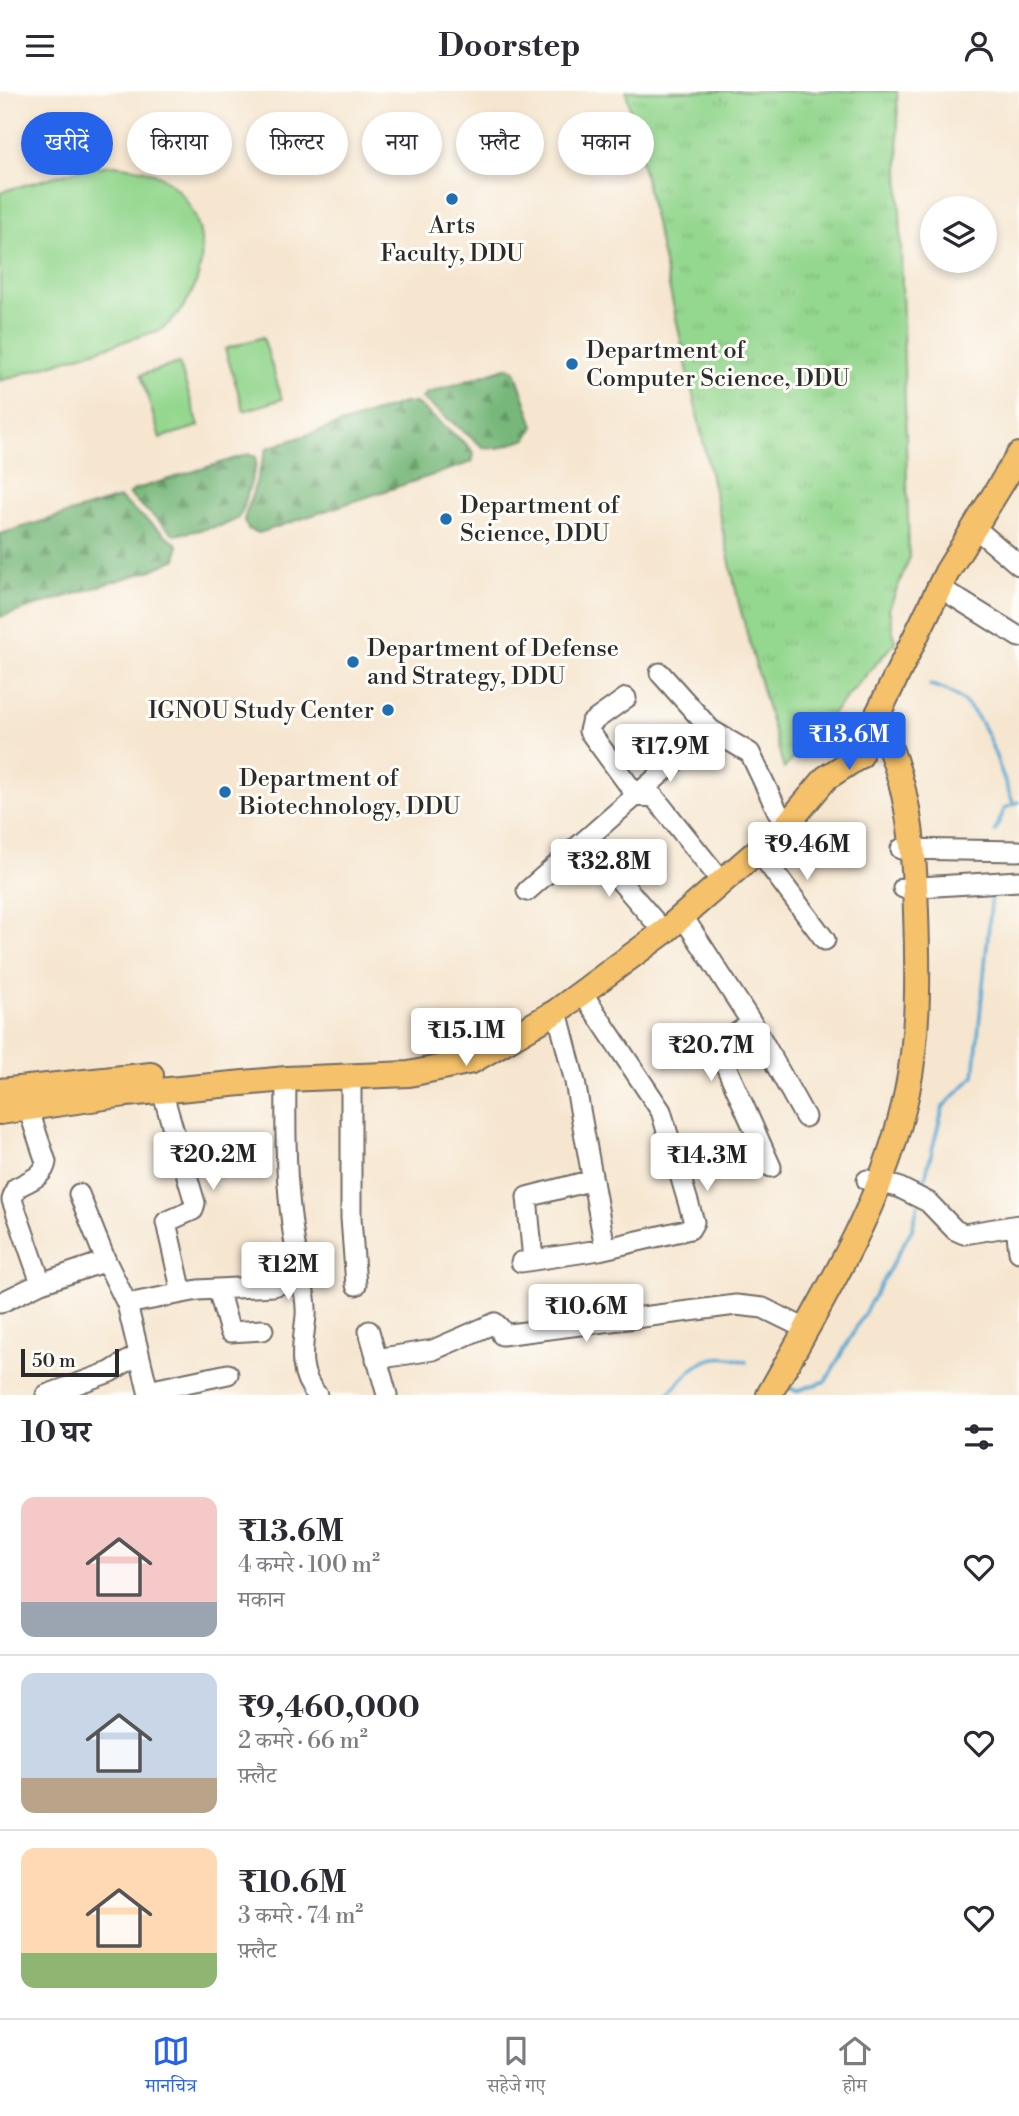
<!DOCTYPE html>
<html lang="hi">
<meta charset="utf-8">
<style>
:root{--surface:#fff;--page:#f7f7f7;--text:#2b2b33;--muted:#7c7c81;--line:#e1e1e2;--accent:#2563eb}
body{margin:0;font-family:"Libre Bodoni","Noto Serif Devanagari",serif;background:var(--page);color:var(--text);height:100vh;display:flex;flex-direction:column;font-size:26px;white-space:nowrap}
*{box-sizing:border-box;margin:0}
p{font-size:23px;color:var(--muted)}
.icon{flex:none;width:38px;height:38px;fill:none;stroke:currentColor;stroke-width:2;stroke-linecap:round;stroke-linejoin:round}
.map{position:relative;height:1304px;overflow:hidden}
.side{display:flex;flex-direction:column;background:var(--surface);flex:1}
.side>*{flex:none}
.top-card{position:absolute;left:21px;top:21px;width:978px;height:63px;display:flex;gap:14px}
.controls{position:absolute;left:920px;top:105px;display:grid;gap:14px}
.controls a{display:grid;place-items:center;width:77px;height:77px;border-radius:50%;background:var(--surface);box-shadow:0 4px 10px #0003;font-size:35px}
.scale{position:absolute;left:21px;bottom:18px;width:98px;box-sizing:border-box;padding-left:7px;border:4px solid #2b2b2b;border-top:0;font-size:19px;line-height:24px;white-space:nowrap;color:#2b2b2b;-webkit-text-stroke:5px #fdfcf7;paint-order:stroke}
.price{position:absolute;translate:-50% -60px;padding:0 16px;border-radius:7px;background:#fff;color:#222;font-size:23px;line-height:46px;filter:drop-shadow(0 2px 4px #0008)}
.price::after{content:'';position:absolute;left:50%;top:42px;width:21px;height:16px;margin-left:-10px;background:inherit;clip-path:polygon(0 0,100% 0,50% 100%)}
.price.selected{background:var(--accent);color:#fff}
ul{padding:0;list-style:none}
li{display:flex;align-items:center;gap:21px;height:175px;padding:0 21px}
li+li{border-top:2px solid var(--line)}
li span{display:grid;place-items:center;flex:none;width:196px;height:140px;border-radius:14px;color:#555}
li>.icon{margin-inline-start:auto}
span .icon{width:84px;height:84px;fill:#fffc;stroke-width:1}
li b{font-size:30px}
h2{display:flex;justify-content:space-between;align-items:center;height:84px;padding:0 21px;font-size:30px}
.chip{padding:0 24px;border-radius:32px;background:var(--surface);box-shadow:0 4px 10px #0003;font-size:24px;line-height:63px}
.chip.selected{background:var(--accent);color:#fff}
header{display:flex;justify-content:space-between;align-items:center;height:91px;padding:0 21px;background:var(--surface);font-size:32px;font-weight:700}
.menu{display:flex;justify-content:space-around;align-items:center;height:98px;border-top:2px solid var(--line);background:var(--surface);font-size:19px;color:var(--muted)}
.menu a{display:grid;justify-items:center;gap:4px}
.menu .selected{color:var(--accent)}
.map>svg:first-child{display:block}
</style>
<header><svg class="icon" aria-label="menu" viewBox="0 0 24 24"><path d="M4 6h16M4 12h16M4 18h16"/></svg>Doorstep<svg class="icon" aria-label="person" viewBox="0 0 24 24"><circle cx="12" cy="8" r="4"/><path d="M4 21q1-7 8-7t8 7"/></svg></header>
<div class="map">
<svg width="1019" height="1304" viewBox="0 0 1019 1304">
<defs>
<pattern id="grass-tufts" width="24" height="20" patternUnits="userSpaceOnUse" patternTransform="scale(1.75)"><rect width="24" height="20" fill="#94d78f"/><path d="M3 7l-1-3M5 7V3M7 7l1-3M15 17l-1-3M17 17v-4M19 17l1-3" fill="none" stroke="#80b97c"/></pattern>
<pattern id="forest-firs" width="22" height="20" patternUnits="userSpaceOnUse" patternTransform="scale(1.75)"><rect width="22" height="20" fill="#77b87a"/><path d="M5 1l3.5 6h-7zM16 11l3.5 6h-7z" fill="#629664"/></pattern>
</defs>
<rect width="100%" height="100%" fill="#fdfcf7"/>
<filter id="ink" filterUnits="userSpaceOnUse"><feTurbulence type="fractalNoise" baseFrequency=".0143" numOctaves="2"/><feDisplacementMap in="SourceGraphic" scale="14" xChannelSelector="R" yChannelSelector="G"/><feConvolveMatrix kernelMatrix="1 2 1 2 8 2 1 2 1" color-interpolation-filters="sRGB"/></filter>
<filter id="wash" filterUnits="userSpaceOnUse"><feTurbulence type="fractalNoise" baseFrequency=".00686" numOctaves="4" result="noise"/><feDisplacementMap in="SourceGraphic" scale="28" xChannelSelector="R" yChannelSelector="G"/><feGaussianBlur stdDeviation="1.57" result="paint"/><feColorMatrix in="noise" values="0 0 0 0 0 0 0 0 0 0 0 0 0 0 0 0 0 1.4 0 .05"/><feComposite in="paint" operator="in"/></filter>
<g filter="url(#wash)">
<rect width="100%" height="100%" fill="#f6e6d0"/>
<path fill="url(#grass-tufts)" stroke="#60815d" stroke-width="2" d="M 626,0 L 897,0 L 909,468 L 889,518 L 895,551 L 784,678 L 739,513 Z"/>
<path fill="url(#forest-firs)" stroke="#517252" stroke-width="2" d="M 509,276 L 515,280 L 534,335 L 527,348 L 498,357 L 483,356 L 422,307 L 425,303 Z
M 404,312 L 416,312 L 467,354 L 474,362 L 472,371 L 259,442 L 248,438 L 244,429 L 267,357 Z
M 249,363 L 256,366 L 256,374 L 242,421 L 237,428 L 224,434 L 175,444 L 129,404 L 134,399 Z
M 119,407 L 178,454 L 176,468 L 152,479 L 0,526 L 0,443 Z"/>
<path fill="#94d78f" stroke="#60815d" stroke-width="2" d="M 113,74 C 128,76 146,77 160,85 C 218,120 213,202 160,239 L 0,290 L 0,101 L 81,78 Z
M 263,246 L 282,308 L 244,320 L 225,258 Z
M 179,272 L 199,335 L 160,347 L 141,284 Z"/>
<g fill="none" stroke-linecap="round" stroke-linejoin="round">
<path stroke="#57a9d2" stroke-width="3.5" d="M 930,594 C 988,607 992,665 1013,711
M 995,740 L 1005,717 L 1019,711
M 922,1099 L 943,1016 L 974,985 L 992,803
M 785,1294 L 796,1300 L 826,1290 L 912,1138 L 918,1114
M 667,1304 C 694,1276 707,1257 746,1271"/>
</g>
</g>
<g filter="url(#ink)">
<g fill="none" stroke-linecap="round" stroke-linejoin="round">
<defs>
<path id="minor" d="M 974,436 L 1019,474
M 950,503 L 1019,546
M 660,582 L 711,639 L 750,662 L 785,736
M 626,607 L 591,632 L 589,640 L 636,704 L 654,706 L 723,792
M 585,749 L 664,841
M 757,758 L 825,849
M 901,758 L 1019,760
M 903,797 L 1019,790
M 527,800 L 711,639
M 682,824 L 757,940 L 805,1026
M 557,920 L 575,991 L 605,1157
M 752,932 L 717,955 L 771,1076
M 351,984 L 351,1127 L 356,1194
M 162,1000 L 195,1112 L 193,1119 L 166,1131 L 182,1202
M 28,1017 L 46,1071 C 44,1086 28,1090 16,1097 L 12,1109 L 41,1192
M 867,1089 L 898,1096 L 928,1111 L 955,1139 L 964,1143 L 1019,1134
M 79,1103 L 106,1170 L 127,1213 L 149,1304
M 1016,1135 L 1019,1161
M 533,1169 L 527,1106 L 593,1089
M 521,1171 L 599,1159 L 690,1138 L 694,1131 L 661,1020 L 583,903
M 301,1187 C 304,1199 307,1212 306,1225 C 303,1255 296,1280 317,1304
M 218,1198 L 230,1241 L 263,1239
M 0,1212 L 41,1192 L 106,1170
M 127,1213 L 198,1199 L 273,1195 L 301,1187 C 286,1114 285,1061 286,988
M 369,1240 L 387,1304
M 376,1268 L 433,1259 L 495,1232 L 500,1237 L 502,1244 L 736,1214 L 763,1217 L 806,1238
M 148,1300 L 228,1283
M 46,1304 L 110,1281 L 139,1263"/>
<path id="major" d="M 872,635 L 947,481 L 1019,364
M 0,1000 L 151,984
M 0,1021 L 126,1003 L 286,988 L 409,983 L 472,970 L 557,920 L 664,841 L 785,736 L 826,687 L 860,665
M 769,1304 C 823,1207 884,1112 907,1001 C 919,942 918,881 916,821 C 914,763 911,709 889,655"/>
</defs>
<use href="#minor" stroke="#726c65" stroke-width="23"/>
<use href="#major" stroke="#726c65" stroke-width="28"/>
<use href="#minor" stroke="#fff" stroke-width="19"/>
<use href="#major" stroke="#f5c16b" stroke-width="24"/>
</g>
</g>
<g fill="#1f6fb2" stroke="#fdfcf7" stroke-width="2.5">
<circle cx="452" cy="108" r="7"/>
<circle cx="572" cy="273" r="7"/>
<circle cx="446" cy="428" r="7"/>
<circle cx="353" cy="571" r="7"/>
<circle cx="388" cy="619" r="7"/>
<circle cx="225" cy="701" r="7"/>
</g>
<g text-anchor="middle" stroke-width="6" stroke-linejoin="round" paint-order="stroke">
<g font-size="24" fill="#2b2b2b" stroke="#fdfcf7" text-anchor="start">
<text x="452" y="142" text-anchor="middle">Arts<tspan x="452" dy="28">Faculty, DDU</tspan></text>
<text x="586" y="267">Department of<tspan x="586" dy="28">Computer Science, DDU</tspan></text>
<text x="460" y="422">Department of<tspan x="460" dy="28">Science, DDU</tspan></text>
<text x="367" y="565">Department of Defense<tspan x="367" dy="28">and Strategy, DDU</tspan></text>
<text x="374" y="627" text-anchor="end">IGNOU Study Center</text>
<text x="239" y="695">Department of<tspan x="239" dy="28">Biotechnology, DDU</tspan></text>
</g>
</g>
</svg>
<div class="controls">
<a><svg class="icon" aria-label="layers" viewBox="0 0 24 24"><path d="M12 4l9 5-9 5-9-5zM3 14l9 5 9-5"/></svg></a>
</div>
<div class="scale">50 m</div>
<b class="price selected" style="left:849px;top:681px">₹13.6M</b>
<b class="price" style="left:670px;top:693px">₹17.9M</b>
<b class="price" style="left:807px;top:791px">₹9.46M</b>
<b class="price" style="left:609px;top:808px">₹32.8M</b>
<b class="price" style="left:466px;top:977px">₹15.1M</b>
<b class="price" style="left:711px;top:992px">₹20.7M</b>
<b class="price" style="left:213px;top:1101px">₹20.2M</b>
<b class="price" style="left:707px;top:1102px">₹14.3M</b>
<b class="price" style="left:288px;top:1211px">₹12M</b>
<b class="price" style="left:586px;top:1253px">₹10.6M</b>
<div class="top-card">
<a class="chip selected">खरीदें</a>
<a class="chip">किराया</a>
<a class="chip">फ़िल्टर</a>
<a class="chip">नया</a>
<a class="chip">फ़्लैट</a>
<a class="chip">मकान</a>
</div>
</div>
<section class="side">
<h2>10 घर<svg class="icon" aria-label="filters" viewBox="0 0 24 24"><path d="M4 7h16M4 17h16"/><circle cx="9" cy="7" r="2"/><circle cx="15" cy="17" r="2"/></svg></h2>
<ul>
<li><span style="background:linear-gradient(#f6c9c9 75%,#9aa5b1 0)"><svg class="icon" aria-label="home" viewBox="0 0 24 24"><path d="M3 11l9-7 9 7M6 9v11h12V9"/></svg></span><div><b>₹13.6M</b><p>4 कमरे · 100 m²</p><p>मकान</p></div><svg class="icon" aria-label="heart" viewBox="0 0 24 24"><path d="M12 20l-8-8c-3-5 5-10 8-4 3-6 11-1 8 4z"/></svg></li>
<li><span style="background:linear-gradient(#c9d6e8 75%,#b9a48a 0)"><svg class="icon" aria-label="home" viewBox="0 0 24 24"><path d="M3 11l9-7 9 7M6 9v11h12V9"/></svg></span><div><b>₹9,460,000</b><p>2 कमरे · 66 m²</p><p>फ़्लैट</p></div><svg class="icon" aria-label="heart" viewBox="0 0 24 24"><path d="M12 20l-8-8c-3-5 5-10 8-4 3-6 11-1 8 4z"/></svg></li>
<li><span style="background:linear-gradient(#ffd9b3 75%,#8fb573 0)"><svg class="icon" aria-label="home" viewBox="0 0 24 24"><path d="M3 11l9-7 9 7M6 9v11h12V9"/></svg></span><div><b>₹10.6M</b><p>3 कमरे · 74 m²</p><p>फ़्लैट</p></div><svg class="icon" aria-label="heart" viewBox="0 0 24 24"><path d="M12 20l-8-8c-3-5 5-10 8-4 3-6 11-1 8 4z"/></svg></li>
</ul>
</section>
<nav class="menu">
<a class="selected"><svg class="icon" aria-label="map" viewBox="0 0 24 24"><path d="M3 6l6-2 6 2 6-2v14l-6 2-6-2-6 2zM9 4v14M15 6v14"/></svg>मानचित्र</a>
<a><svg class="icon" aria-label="saved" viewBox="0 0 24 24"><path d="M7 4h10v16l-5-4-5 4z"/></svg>सहेजे गए</a>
<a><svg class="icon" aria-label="home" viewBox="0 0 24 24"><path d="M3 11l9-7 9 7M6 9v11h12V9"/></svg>होम</a>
</nav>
